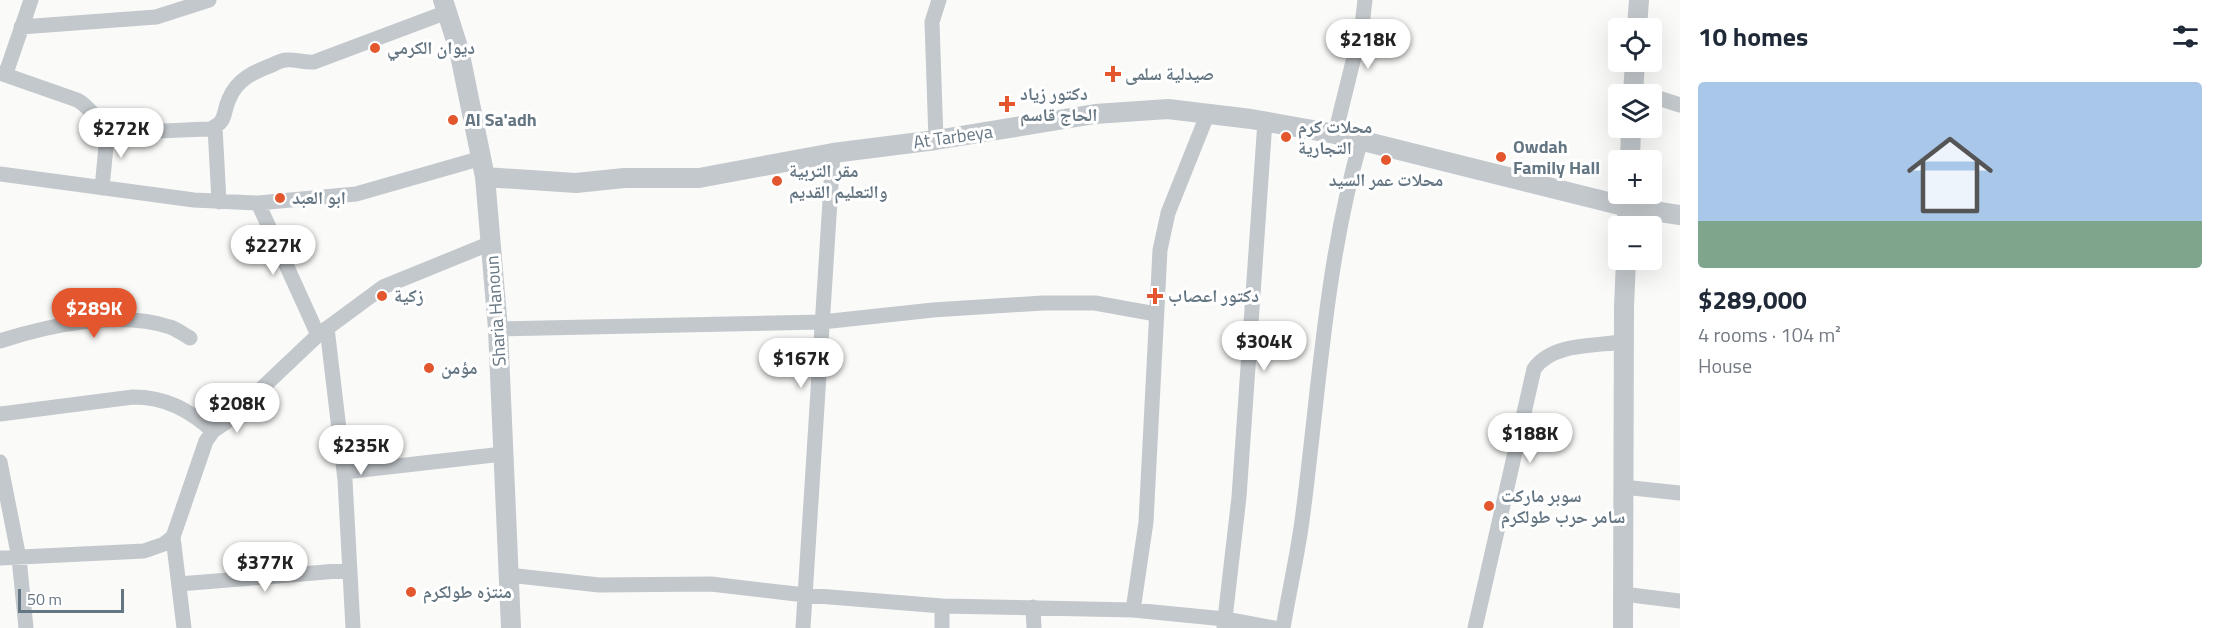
<!DOCTYPE html>
<meta charset="utf-8">
<style>
:root{--surface:#fff;--page:#f6f6f7;--text:#1f2937;--muted:#747a83;--accent:#e4572e}
body{margin:0;font-family:"Titillium Web","Noto Naskh Arabic",sans-serif;background:var(--page);color:var(--text);height:100vh;display:flex;flex-direction:column;font-size:22px;white-space:nowrap}
*{box-sizing:border-box;margin:0}
p{font-size:20px;color:var(--muted)}
.icon{flex:none;width:33px;height:33px;fill:none;stroke:currentColor;stroke-width:2;stroke-linecap:round;stroke-linejoin:round}
.map{position:relative;flex:1;overflow:hidden}
.panel{display:flex;flex-direction:column;background:var(--surface);width:540px}
.panel>*{flex:none}
.fabs{position:absolute;left:1608px;top:18px;display:grid;gap:12px}
.fabs a{display:grid;place-items:center;width:54px;height:54px;border-radius:6px;background:var(--surface);box-shadow:0 6px 24px #0002;font-size:30px}
.scale{position:absolute;left:18px;bottom:15px;width:106px;box-sizing:border-box;padding-left:6px;border:3px solid #657683;border-top:0;font-size:16px;line-height:21px;white-space:nowrap;color:#657683;-webkit-text-stroke:4px #fff;paint-order:stroke}
.price{position:absolute;translate:-50% -51px;padding:0 14px;border-radius:21px;background:#fff;color:#222;font-size:20px;line-height:39px;filter:drop-shadow(0 2px 3px #0008)}
.price::after{content:'';position:absolute;left:50%;top:36px;width:18px;height:14px;margin-left:-9px;background:inherit;clip-path:polygon(0 0,100% 0,50% 100%)}
.price.on{background:var(--accent);color:#fff}
ul{padding:0;list-style:none}
li{display:grid;align-content:center;gap:12px;height:318px;padding:0 18px}
li span{display:grid;place-items:center;height:186px;border-radius:6px;color:#555}
li>.icon{margin-inline-start:auto}
span .icon{width:108px;height:108px;fill:#fffc;stroke-width:1}
li b{font-size:26px}
h2{display:flex;justify-content:space-between;align-items:center;height:72px;padding:0 18px;font-size:26px}
main{display:flex;flex:1;min-height:0}
.map>svg:first-child{display:block}
</style>
<main>
<div class="map">
<svg width="1680" height="628" viewBox="0 0 1680 628">
<rect width="100%" height="100%" fill="#fafaf8"/>
<g fill="none" stroke-linecap="round" stroke-linejoin="round">
<path stroke="#c3c8cc" stroke-width="15" d="M 21,27 L 156,17 L 209,0
M 0,73 L 77,100 C 89,106 94,118 105,125 C 125,136 186,129 210,129 C 228,121 222,114 229,99 C 237,79 254,72 272,65 C 276,63 282,60 286,60 C 295,59 304,63 314,62 L 447,12
M 6,73 L 31,0
M 1652,96 L 1680,105
M 215,127 L 219,202
M 1335,134 L 1362,25 L 1365,0
M 936,140 L 932,22 L 939,0
M 0,174 L 194,200 L 258,203 L 356,194 L 482,158
M 102,188 L 108,126
M 258,203 L 318,335
M 327,328 L 345,480 L 353,628
M 498,329 L 822,322 L 933,310 L 1043,303 L 1095,303 L 1156,314
M 0,341 C 49,325 120,310 170,327 C 177,329 184,335 190,338
M 0,414 L 133,397 C 166,397 189,410 213,431
M 0,462 L 19,558 L 26,628
M 344,472 L 503,454
M 1623,487 L 1680,493
M 173,537 L 184,628
M 0,558 L 144,551 L 164,544 L 173,537 L 206,441 L 213,431 L 225,423 L 318,335 L 383,287 L 491,243
M 508,575 L 599,585 L 711,584 L 805,595 L 942,606 L 1133,610 L 1225,619 L 1274,628
M 179,584 L 350,570
M 1623,594 L 1680,601
M 1033,607 L 1034,628
M 1133,610 L 1146,522 L 1160,250 L 1168,213 L 1208,113
M 1224,627 L 1239,497 L 1265,121
M 803,628 L 833,153
M 942,628 L 942,606
M 1283,628 C 1289,592 1297,557 1302,521 C 1319,393 1325,263 1361,140
M 1475,628 L 1534,369 C 1552,343 1594,346 1623,342"/>
<path stroke="#c3c8cc" stroke-width="20" d="M 443,0 L 459,50 L 485,177 L 498,329 L 511,628
M 1637,28 L 1639,0
M 1633,94 L 1635,62
M 1630,160 L 1631,128
M 485,177 L 576,183 L 624,178 L 699,178 L 833,153 L 936,140 L 1095,114 L 1168,109 L 1251,119 L 1335,134 L 1628,207 L 1680,215
M 1627,226 L 1628,196
M 1623,628 L 1624,307 L 1626,260"/>
</g>
<g fill="#e4572e" stroke="#fff" stroke-width="2">
<circle cx="375" cy="48" r="6"/>
<path d="M1110 65h6v6h6v6h-6v6h-6v-6h-6v-6h6z"/>
<path d="M1004 95h6v6h6v6h-6v6h-6v-6h-6v-6h6z"/>
<circle cx="453" cy="120" r="6"/>
<circle cx="1286" cy="137" r="6"/>
<circle cx="1501" cy="157" r="6"/>
<circle cx="1386" cy="160" r="6"/>
<circle cx="777" cy="181" r="6"/>
<circle cx="280" cy="198" r="6"/>
<circle cx="382" cy="296" r="6"/>
<path d="M1152 287h6v6h6v6h-6v6h-6v-6h-6v-6h6z"/>
<circle cx="429" cy="368" r="6"/>
<circle cx="1489" cy="506" r="6"/>
<circle cx="411" cy="592" r="6"/>
</g>
<g text-anchor="middle" stroke-width="6" stroke-linejoin="round" paint-order="stroke">
<g font-size="18" font-weight="bold" fill="#657683" stroke="#fff" text-anchor="start">
<text x="387" y="54">ديوان الكرمي</text>
<text x="1125" y="80">صيدلية سلمى</text>
<text x="1020" y="100">دكتور زياد<tspan x="1020" dy="21">الحاج قاسم</tspan></text>
<text x="465" y="126">Al Sa'adh</text>
<text x="1298" y="133">محلات كرم<tspan x="1298" dy="21">التجارية</tspan></text>
<text x="1513" y="153">Owdah<tspan x="1513" dy="21">Family Hall</tspan></text>
<text x="789" y="177">مقر التربية<tspan x="789" dy="21">والتعليم القديم</tspan></text>
<text x="1386" y="186" text-anchor="middle">محلات عمر السيد</text>
<text x="292" y="204">ابو العبد</text>
<text x="394" y="302">زكية</text>
<text x="1168" y="302">دكتور اعصاب</text>
<text x="441" y="374">مؤمن</text>
<text x="1501" y="502">سوبر ماركت<tspan x="1501" dy="21">سامر حرب طولكرم</tspan></text>
<text x="423" y="598">منتزه طولكرم</text>
</g>
<g font-size="18" fill="#657683" stroke="#fff">
<text transform="translate(953 137) rotate(-8)" y="6">At Tarbeya</text>
<text transform="translate(496 311) rotate(-94)" y="6">Sharia Hanoun</text>
</g>
</g>
</svg>
<div class="fabs">
<a><svg class="icon" aria-label="locate" viewBox="0 0 24 24"><circle cx="12" cy="12" r="6"/><path d="M12 2v4M12 18v4M2 12h4M18 12h4"/></svg></a>
<a><svg class="icon" aria-label="layers" viewBox="0 0 24 24"><path d="M12 4l9 5-9 5-9-5zM3 14l9 5 9-5"/></svg></a>
<a>+</a>
<a>−</a>
</div>
<div class="scale">50 m</div>
<b class="price" style="left:1368px;top:70px">$218K</b>
<b class="price" style="left:121px;top:159px">$272K</b>
<b class="price" style="left:273px;top:276px">$227K</b>
<b class="price on" style="left:94px;top:339px">$289K</b>
<b class="price" style="left:1264px;top:372px">$304K</b>
<b class="price" style="left:801px;top:389px">$167K</b>
<b class="price" style="left:237px;top:434px">$208K</b>
<b class="price" style="left:1530px;top:464px">$188K</b>
<b class="price" style="left:361px;top:476px">$235K</b>
<b class="price" style="left:265px;top:593px">$377K</b>
</div>
<section class="panel">
<h2>10 homes<svg class="icon" aria-label="filters" viewBox="0 0 24 24"><path d="M4 7h16M4 17h16"/><circle cx="9" cy="7" r="2"/><circle cx="15" cy="17" r="2"/></svg></h2>
<ul>
<li><span style="background:linear-gradient(#a9c7e8 75%,#7fa58c 0)"><svg class="icon" aria-label="home" viewBox="0 0 24 24"><path d="M3 11l9-7 9 7M6 9v11h12V9"/></svg></span><div><b>$289,000</b><p>4 rooms · 104 m²</p><p>House</p></div></li>
</ul>
</section>
</main>
